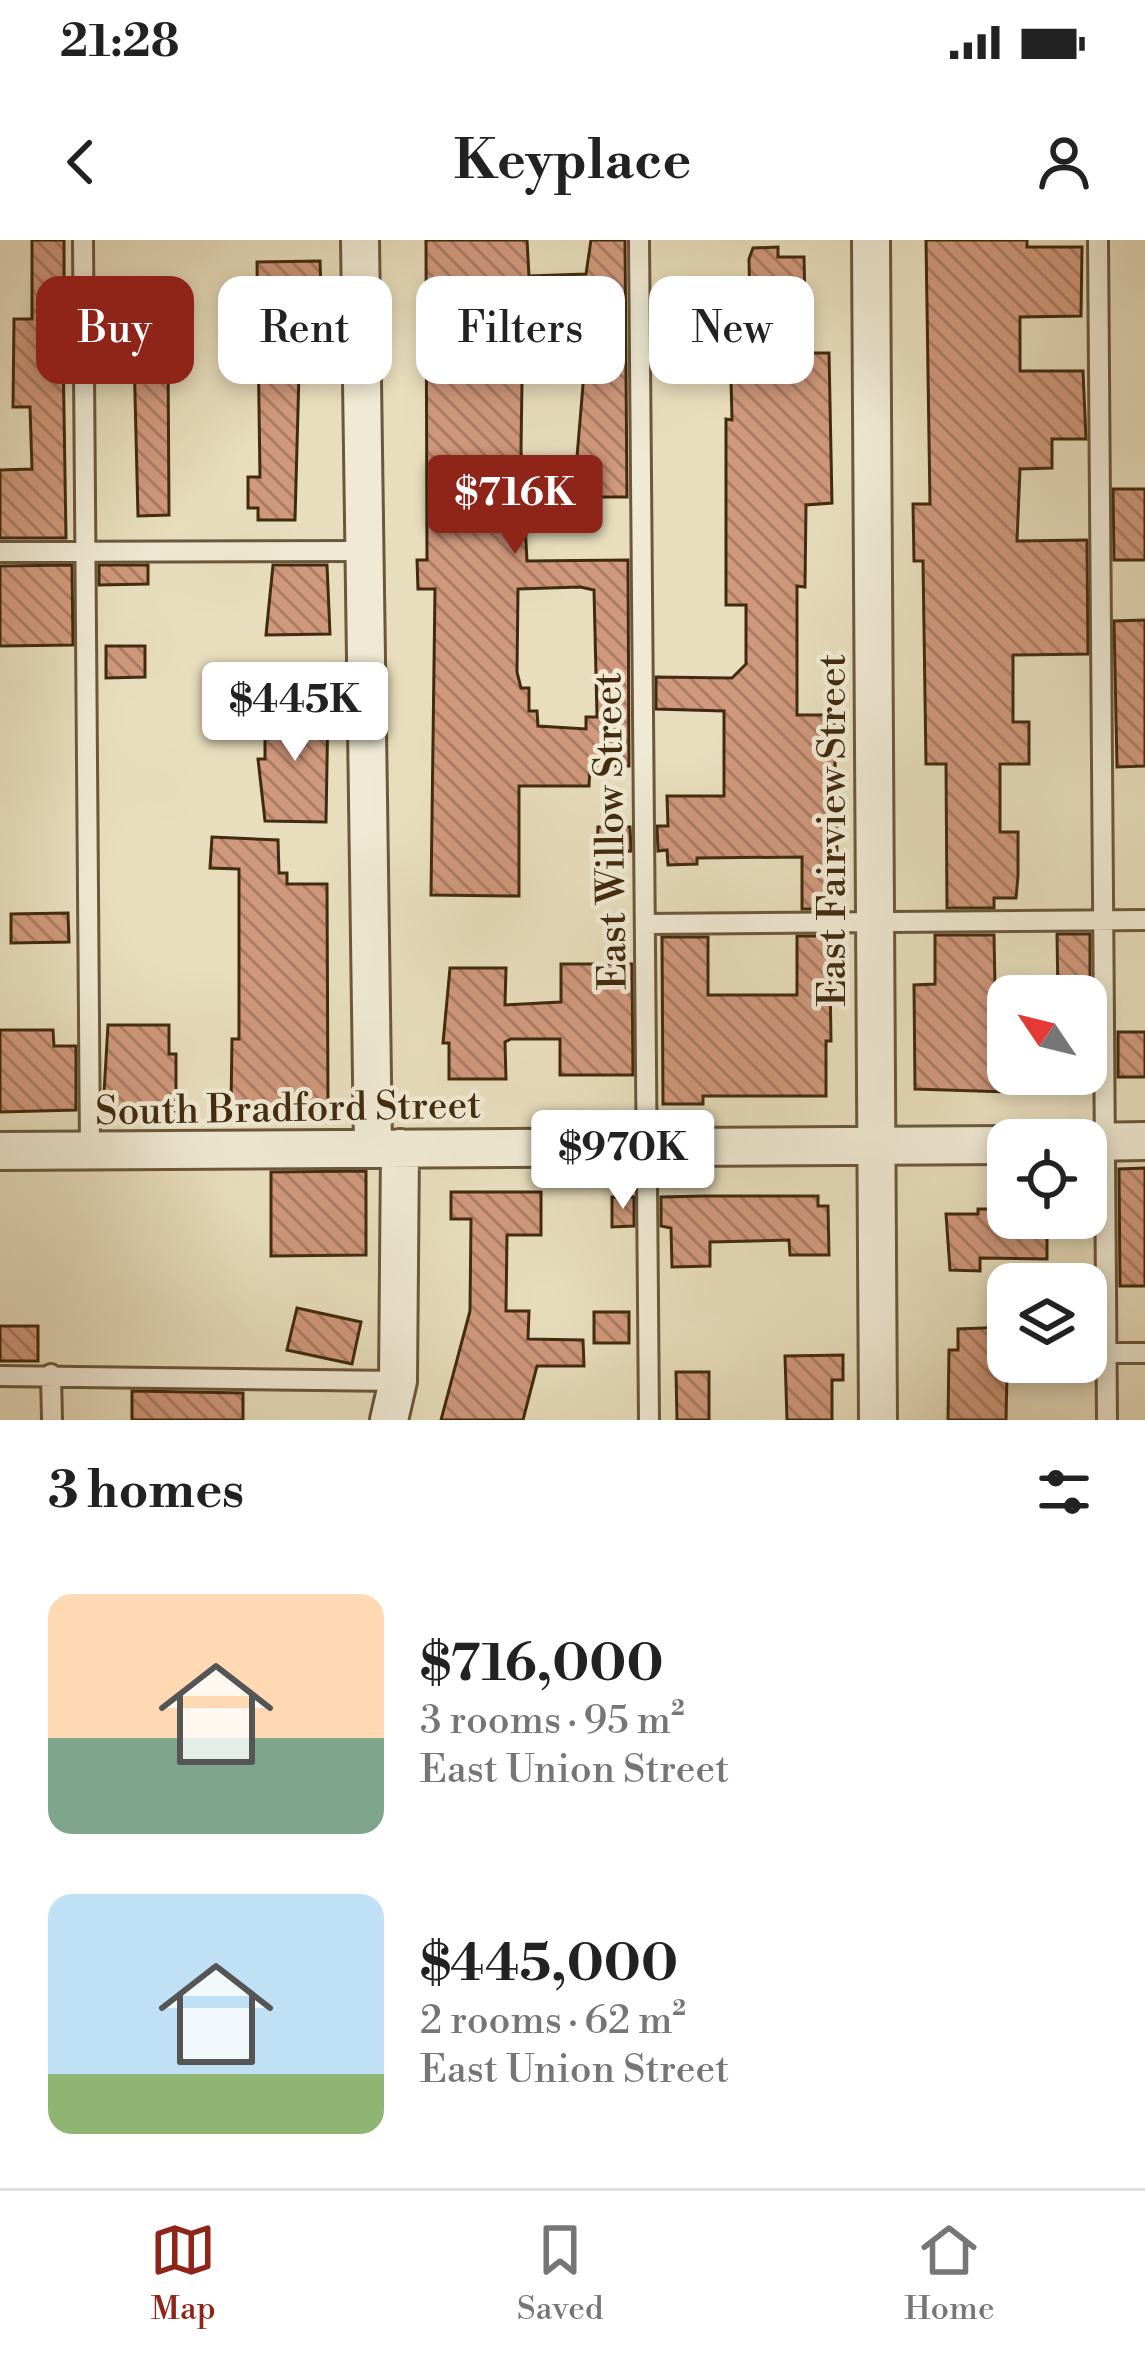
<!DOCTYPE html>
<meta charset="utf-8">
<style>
:root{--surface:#fff;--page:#f6f6f6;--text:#222;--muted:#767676;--line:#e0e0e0;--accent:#8f2418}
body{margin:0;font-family:"Libre Bodoni",serif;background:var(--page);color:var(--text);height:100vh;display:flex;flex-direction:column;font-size:45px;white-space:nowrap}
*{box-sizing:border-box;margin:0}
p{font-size:39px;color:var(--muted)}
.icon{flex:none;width:66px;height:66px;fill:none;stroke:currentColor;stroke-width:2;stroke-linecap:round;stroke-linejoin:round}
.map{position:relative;height:1180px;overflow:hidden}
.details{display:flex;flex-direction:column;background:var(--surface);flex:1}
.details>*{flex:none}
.guide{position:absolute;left:36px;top:36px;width:1074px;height:108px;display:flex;gap:24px}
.needle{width:78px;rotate:305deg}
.fabs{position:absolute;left:987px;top:735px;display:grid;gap:24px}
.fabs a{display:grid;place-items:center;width:120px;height:120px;border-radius:24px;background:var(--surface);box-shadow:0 6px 18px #0003;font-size:60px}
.price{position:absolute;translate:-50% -102px;padding:0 27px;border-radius:12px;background:#fff;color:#222;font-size:39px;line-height:78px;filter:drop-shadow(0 3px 6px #0008)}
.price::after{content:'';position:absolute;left:50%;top:72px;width:36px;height:27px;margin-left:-18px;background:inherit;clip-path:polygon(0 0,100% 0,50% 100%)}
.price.on{background:var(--accent);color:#fff}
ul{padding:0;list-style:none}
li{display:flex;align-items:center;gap:36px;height:300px;padding:0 48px}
li span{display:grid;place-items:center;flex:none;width:336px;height:240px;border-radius:24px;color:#555}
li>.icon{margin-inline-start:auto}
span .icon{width:144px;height:144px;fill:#fffc;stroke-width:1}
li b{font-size:51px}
h2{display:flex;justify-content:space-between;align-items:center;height:144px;padding:0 48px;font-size:51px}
.chip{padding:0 42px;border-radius:24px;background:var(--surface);box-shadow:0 6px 18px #0003;font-size:42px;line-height:108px}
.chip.on{background:var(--accent);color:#fff}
.status{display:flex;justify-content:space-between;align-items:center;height:84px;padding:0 60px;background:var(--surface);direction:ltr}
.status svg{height:33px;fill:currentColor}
header{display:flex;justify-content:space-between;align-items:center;height:156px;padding:0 48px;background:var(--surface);font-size:54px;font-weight:800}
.menu{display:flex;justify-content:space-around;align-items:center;height:168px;border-top:3px solid var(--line);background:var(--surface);font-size:33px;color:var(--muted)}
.menu a{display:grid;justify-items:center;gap:6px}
.menu .on{color:var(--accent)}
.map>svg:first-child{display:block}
</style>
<div class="status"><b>21:28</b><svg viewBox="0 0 49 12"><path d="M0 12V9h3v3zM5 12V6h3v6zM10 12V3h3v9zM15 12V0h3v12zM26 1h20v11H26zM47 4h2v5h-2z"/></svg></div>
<header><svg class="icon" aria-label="back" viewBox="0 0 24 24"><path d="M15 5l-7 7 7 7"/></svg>Keyplace<svg class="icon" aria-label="person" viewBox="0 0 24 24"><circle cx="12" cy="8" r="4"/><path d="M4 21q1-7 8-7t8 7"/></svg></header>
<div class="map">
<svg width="1145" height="1180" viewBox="0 0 1145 1180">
<defs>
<pattern id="building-back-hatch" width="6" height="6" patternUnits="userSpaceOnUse" patternTransform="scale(3)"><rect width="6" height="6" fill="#d0987c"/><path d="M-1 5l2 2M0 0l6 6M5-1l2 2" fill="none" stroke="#aa7c64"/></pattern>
</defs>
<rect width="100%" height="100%" fill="#e8debd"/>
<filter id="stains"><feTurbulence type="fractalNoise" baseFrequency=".00167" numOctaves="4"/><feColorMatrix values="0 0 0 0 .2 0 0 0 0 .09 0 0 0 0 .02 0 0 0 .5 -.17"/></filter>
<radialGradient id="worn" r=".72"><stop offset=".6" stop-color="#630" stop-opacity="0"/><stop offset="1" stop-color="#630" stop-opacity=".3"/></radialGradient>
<path fill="url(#building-back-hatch)" stroke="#412b0e" stroke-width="3" fill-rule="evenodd" d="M 32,0 L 64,0 L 64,79 L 70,79 L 70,109 L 63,109 L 66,298 L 0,298 L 0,230 L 32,229 L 30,167 L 13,167 L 14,79 L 32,79 Z
M 426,0 L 527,0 L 529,36 L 586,34 L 591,0 L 625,0 L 627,257 L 596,257 L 596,229 L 576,229 L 588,85 L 535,84 L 522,141 L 521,210 L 527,321 L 628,320 L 629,526 L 590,526 L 589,546 L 519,546 L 519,656 L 431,655 L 435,349 L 418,349 L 417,320 L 427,320 ZM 580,347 L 594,350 L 597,477 L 586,477 L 586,489 L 538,486 L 537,471 L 529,471 L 529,448 L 521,448 L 517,432 L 518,349 Z
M 926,0 L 1027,0 L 1027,7 L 1082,7 L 1081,76 L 1020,77 L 1020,131 L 1083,131 L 1086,199 L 1052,199 L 1052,228 L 1020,229 L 1017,301 L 1087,300 L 1088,414 L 1013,415 L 1013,482 L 1029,482 L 1029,524 L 1000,524 L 1000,592 L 1018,592 L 1018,636 L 1016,658 L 994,658 L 994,668 L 947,668 L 946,524 L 926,524 L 923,321 L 914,321 L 913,264 L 930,264 Z
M 778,7 L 778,17 L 804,17 L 806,113 L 829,113 L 832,263 L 806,265 L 805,347 L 797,346 L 797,475 L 834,475 L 837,616 L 828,617 L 828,669 L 802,669 L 802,617 L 697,618 L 697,624 L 668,625 L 667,610 L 658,611 L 657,586 L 668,586 L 667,556 L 724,556 L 724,471 L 656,469 L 656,437 L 732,438 L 746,424 L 746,365 L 726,365 L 726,179 L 732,180 L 731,139 L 744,139 L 744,114 L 751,114 L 749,19 L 753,8 Z
M 320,21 L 324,133 L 299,133 L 295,280 L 258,280 L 258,268 L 248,268 L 248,237 L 260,237 L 257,22 Z
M 134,114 L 168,114 L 169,275 L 138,276 Z
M 1113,249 L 1145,249 L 1145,320 L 1114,320 Z
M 72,325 L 73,405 L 0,406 L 0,326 Z
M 99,325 L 148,325 L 148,344 L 99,345 Z
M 273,325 L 327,325 L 330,394 L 266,395 Z
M 1145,380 L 1145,526 L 1117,527 L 1114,381 Z
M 106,406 L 145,406 L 145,437 L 106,438 Z
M 265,465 L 328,466 L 326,582 L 265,581 L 258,519 L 265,519 Z
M 598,587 L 630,587 L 631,611 L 597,612 Z
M 212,597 L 278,600 L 279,633 L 287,633 L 287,644 L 327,644 L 328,867 L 231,867 L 232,799 L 239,799 L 239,629 L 210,628 Z
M 68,673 L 69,702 L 11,703 L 11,674 Z
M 1057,694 L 1090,694 L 1090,756 L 1058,756 Z
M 935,695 L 994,695 L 995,748 L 1008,748 L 1008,852 L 915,849 L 914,745 L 935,744 Z
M 797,696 L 837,696 L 838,738 L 830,738 L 831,801 L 826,801 L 826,856 L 703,856 L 703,864 L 663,864 L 662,697 L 708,697 L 708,755 L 797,755 Z
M 561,724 L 632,724 L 633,835 L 560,835 L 560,799 L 511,799 L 505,802 L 506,839 L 449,839 L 449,803 L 443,803 L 450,728 L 506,728 L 505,765 L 561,762 Z
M 108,785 L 169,785 L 169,814 L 176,814 L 176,871 L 103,870 Z
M 0,790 L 53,790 L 54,806 L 76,806 L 76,870 L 0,872 Z
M 1118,792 L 1145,792 L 1145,837 L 1118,837 Z
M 1145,928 L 1145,1046 L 1120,1046 L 1119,929 Z
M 366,931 L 366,1015 L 271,1016 L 271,932 Z
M 451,952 L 541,952 L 541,995 L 507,995 L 506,1071 L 529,1071 L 528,1099 L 583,1100 L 584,1126 L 537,1126 L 523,1180 L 441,1180 L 470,1071 L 471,979 L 451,979 Z
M 704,956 L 818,956 L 818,966 L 828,966 L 829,1015 L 790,1015 L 789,1000 L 710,1002 L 710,1026 L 672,1027 L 671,988 L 661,986 L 661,957 Z
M 612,957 L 634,957 L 634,986 L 612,987 Z
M 978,969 L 1008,969 L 1008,978 L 1047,978 L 1047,1019 L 980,1018 L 980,1031 L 950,1030 L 946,974 L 978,974 Z
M 297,1068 L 361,1082 L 352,1124 L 287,1110 Z
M 594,1072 L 629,1072 L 629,1103 L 594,1103 Z
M 0,1086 L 38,1086 L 38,1121 L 0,1121 Z
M 1008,1087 L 1006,1180 L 948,1180 L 949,1110 L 958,1110 L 958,1089 Z
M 843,1115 L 843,1140 L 832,1140 L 832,1180 L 787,1180 L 785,1116 Z
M 676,1132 L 709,1132 L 709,1180 L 677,1180 Z
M 132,1151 L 243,1153 L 243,1180 L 132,1180 Z"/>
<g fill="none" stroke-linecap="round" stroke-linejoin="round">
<defs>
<path id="lane" d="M 83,0 L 90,911
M 639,0 L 649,1180
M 1098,0 L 1107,1180
M 0,312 L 363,311
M 645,684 L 1145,680
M 1107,1113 L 1145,1113
M 51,1134 L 52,1180
M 0,1136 L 398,1141"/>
<path id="street" d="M 360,0 L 373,908
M 871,0 L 878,1180
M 1086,902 L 1145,901
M 0,911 L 1008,905
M 389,1180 L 398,1141 L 400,908"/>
</defs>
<use href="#lane" stroke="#6b583a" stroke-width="24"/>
<use href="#street" stroke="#6b583a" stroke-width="42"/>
<use href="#lane" stroke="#f0ead4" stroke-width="18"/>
<use href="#street" stroke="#f0ead4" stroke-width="36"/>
</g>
<g text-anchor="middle" stroke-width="9" stroke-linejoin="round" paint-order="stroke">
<g font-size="39" fill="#412b0e" stroke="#f0ead4">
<text transform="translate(831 590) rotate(-90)" y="14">East Fairview Street</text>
<text transform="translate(609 591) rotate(-91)" y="14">East Willow Street</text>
<text transform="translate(288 867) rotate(-1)" y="14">South Bradford Street</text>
</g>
</g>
<rect width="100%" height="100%" filter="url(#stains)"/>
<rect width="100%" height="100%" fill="url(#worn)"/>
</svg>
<div class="fabs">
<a><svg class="needle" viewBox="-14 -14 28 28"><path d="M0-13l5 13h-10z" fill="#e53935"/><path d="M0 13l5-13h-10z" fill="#767676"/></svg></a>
<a><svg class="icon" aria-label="locate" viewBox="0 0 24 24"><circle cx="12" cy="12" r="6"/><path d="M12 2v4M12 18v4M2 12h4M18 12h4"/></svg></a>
<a><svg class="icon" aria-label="layers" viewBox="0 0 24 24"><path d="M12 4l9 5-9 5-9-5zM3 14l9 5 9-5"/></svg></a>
</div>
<b class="price on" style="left:515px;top:317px">$716K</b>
<b class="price" style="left:295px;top:524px">$445K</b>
<b class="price" style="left:623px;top:972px">$970K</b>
<div class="guide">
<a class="chip on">Buy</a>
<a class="chip">Rent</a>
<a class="chip">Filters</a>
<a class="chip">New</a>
</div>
</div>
<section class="details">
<h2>3 homes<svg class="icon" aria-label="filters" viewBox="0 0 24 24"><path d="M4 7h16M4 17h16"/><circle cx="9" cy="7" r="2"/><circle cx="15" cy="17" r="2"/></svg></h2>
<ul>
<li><span style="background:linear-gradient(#ffd9b3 60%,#7fa58c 0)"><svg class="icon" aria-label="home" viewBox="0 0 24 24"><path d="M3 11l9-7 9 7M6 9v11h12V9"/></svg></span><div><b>$716,000</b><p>3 rooms · 95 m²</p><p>East Union Street</p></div></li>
<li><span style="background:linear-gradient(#bfe0f5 75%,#8fb573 0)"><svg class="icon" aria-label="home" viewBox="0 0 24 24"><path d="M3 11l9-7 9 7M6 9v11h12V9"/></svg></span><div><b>$445,000</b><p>2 rooms · 62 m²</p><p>East Union Street</p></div></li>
</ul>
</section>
<nav class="menu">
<a class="on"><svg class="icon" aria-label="map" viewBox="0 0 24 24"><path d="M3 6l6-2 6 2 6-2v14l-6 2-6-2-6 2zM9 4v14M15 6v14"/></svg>Map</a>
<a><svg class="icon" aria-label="saved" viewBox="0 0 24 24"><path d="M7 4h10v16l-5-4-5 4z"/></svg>Saved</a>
<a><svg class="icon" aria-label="home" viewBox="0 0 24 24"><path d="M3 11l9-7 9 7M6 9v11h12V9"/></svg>Home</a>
</nav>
